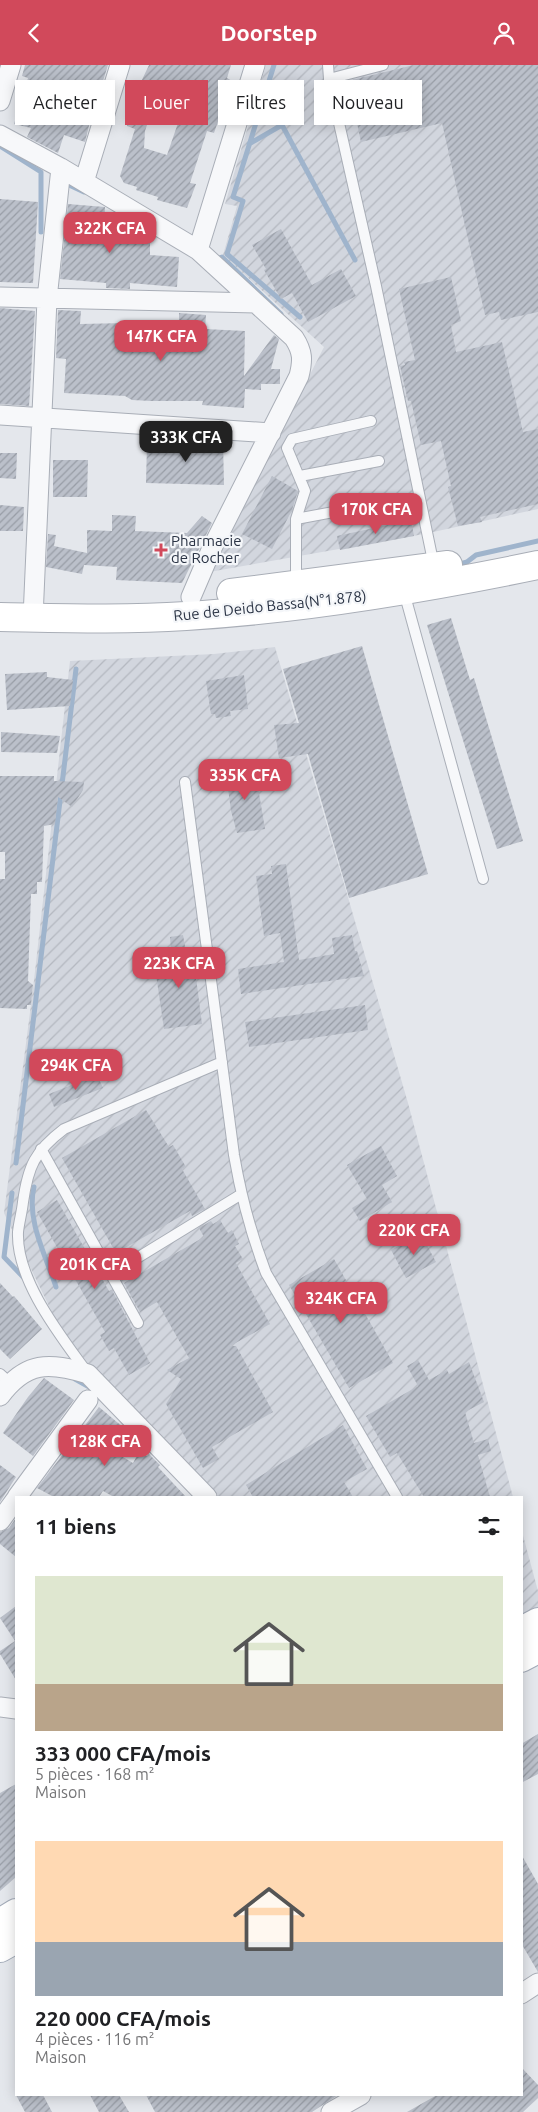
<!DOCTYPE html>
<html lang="fr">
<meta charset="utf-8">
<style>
:root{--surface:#fff;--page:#f2f2f2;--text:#202124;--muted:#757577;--accent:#d1495b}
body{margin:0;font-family:Ubuntu,sans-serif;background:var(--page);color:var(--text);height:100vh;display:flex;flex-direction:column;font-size:19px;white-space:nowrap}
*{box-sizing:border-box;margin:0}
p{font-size:16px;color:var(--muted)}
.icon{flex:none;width:28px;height:28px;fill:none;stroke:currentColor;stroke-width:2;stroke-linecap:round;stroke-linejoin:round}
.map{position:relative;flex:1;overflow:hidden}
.sheet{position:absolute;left:15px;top:1431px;width:508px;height:600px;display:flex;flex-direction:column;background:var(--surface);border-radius:0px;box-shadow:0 2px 12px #0003}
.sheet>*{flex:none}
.top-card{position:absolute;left:15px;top:15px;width:509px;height:45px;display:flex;gap:10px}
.price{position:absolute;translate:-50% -42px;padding:0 11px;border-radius:10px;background:var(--accent);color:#fff;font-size:16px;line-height:32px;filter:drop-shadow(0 1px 2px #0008)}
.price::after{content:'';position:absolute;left:50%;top:30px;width:15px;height:11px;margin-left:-8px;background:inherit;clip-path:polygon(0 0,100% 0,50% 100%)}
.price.on{background:#222;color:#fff}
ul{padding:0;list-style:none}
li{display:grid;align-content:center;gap:10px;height:265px;padding:0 20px}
li span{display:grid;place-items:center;height:155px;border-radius:0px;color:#555}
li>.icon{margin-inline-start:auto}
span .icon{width:90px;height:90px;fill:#fffc;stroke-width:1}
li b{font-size:21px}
h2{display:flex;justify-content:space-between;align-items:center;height:60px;padding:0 20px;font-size:21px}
.pill{padding:0 18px;border-radius:0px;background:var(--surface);box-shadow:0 2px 12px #0003;font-size:18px;line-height:45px}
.pill.on{background:var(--accent);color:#fff}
header{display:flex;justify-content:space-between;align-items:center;height:65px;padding:0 20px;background:var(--accent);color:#fff;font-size:22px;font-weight:600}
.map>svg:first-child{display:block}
</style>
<header><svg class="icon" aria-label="back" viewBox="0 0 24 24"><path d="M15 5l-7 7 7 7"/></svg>Doorstep<svg class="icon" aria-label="person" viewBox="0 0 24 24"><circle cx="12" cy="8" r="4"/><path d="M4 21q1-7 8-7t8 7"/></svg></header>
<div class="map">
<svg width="538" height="2047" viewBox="0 0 538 2047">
<defs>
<pattern id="industrial-furrows" width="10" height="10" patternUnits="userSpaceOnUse" patternTransform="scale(1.25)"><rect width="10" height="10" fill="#d2d6de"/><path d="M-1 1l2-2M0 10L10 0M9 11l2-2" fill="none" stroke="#b4b8c0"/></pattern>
<pattern id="building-hatch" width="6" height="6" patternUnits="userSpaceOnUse" patternTransform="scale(1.25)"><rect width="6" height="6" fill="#bbc0ca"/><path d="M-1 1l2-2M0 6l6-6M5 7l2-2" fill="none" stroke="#989da6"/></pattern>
</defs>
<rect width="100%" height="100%" fill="#e4e7ec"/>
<path fill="url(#industrial-furrows)" d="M 266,0 L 538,0 L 538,444 L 424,469 L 209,507 L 324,282 L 223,190 L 237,141 L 225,139 Z
M 275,582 L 408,1038 L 513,1432 L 208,1432 L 95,1313 L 62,1268 L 4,1148 L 33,924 L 70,596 L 214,589 Z
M 521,1463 L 538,1526 L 538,1543 L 521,1553 Z"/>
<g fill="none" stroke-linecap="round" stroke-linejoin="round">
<path stroke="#9fb4cc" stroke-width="5" d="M 274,0 L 233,132 L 243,136 L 227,189 L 300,252
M 249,79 L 282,60 L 355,195
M 0,81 L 41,107 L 41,167
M 67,119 L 84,127
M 219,193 L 222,192 L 281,249
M 460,499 L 467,497 L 476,490 L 538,476
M 16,1098 L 76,604
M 34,1122 C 26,1155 46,1191 56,1222
M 12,1128 L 4,1192 L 25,1214
M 75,1314 L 91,1323"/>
</g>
<path fill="url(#building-hatch)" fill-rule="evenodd" d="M 25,0 L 108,0 L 98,32 L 96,32 L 85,77 L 64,70 L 58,88 L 27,72 L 31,63 L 14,59 L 28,13 L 22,11 Z
M 149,0 L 231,0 L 227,13 L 232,16 L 214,68 L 207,66 L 190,118 L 196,119 L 187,143 L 157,135 L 158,132 L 136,125 L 137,122 L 124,118 L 120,111 L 135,64 L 127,61 L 132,44 L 140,47 L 142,41 L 146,43 L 152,23 L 140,19 ZM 146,47 L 178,58 L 167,90 L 144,83 L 145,66 L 150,51 Z
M 414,0 L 538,0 L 538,247 L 501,255 L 499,247 L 485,250 L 442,58 L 361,77 L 348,16 Z
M 0,134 L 38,137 L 33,218 L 0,217 Z
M 68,139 L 105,142 L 104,163 L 132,166 L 132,177 L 150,178 L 150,190 L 179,192 L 177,222 L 130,218 L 130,224 L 106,223 L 106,218 L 60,214 Z
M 281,164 L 312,220 L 341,204 L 356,231 L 308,257 L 292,228 L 281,234 L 264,205 L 266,204 L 252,180 Z
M 451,212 L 461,256 L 451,260 L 456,287 L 502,277 L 523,367 L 538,364 L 538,439 L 480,452 L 482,457 L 458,461 L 448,422 L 451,421 L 441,376 L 421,380 L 411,336 L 408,336 L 400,301 L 405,300 L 404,297 L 415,295 L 399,224 Z
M 0,243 L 35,246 L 29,341 L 0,339 Z
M 58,245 L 81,246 L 80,259 L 126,258 L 126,262 L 179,266 L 179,248 L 206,250 L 205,264 L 245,266 L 244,311 L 274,270 L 279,274 L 271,304 L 280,304 L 280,319 L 261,319 L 261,325 L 245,324 L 244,343 L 202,340 L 203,336 L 151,336 L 132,335 L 125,331 L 64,328 L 66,294 L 56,293 Z
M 189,376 L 223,376 L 224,420 L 146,418 L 147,378 L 189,380 Z
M 0,388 L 17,388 L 16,414 L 0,413 Z
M 53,395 L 88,395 L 87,432 L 53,432 Z
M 272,411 L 298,426 L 292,445 L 272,484 L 242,469 Z
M 0,440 L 24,442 L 23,466 L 0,466 Z
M 112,450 L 136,451 L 135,466 L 187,468 L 202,451 L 212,458 L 182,518 L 116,515 L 117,502 L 84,500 L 82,509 L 46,502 L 48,469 L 56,470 L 54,481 L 87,488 L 87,465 L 112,466 Z
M 411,455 L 414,471 L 340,485 L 337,471 Z
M 451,553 L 470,615 L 474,613 L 523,776 L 497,784 L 427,560 Z
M 362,581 L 428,809 L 349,833 L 308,689 L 279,693 L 274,660 L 299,658 L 283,604 Z
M 47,607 L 47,612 L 73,615 L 70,641 L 7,645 L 5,609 Z
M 244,610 L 248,644 L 230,646 L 231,651 L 216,653 L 215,649 L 211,649 L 206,616 Z
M 1,667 L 60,671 L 57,688 L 1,687 Z
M 255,704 L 265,764 L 237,768 L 231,746 L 227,716 L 230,716 L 229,708 Z
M 0,711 L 54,711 L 54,716 L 84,717 L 83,725 L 72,742 L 58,732 L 55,759 L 44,761 L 42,817 L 37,817 L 37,829 L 31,829 L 28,916 L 33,920 L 31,940 L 27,940 L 27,944 L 0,943 L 0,814 L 5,814 L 5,787 L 0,787 Z
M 286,799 L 299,895 L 334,889 L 332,873 L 352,870 L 355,886 L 357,886 L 364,911 L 241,929 L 238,904 L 284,897 L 280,868 L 264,871 L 256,811 L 272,809 L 271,801 Z
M 183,870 L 188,898 L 194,897 L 202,959 L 164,964 L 155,903 L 172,900 L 170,872 Z
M 365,940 L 368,965 L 249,982 L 245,957 Z
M 97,1010 L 103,1023 L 54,1042 L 49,1029 Z
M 146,1045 L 169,1082 L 173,1080 L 186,1102 L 182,1104 L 205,1144 L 192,1151 L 190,1146 L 116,1188 L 62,1093 Z
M 381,1081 L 397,1111 L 382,1120 L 392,1137 L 360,1156 L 352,1143 L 367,1134 L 347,1100 Z
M 57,1135 L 109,1226 L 112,1225 L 150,1298 L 129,1310 L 114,1283 L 109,1286 L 100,1270 L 105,1267 L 37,1147 Z
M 220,1155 L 228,1168 L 232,1165 L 239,1179 L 235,1181 L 243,1194 L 236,1198 L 270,1259 L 230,1281 L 236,1281 L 273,1347 L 212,1382 L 219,1394 L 203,1403 L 166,1339 L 181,1314 L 167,1305 L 189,1293 L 157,1237 L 140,1247 L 124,1218 L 204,1172 L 199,1163 L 211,1156 L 213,1159 Z
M 421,1169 L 436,1197 L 406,1213 L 391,1185 Z
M 334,1194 L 393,1298 L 349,1323 L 289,1220 Z
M 0,1218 L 13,1232 L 14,1231 L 42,1264 L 10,1294 L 0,1284 Z
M 418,1295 L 429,1315 L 447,1305 L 449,1309 L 469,1297 L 484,1337 L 465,1347 L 474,1378 L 488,1374 L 491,1386 L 478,1390 L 490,1432 L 424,1432 L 397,1388 L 390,1392 L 366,1351 L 418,1321 L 407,1301 Z
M 44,1313 L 74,1335 L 33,1391 L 3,1368 L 28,1332 Z
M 99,1342 L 124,1363 L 111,1385 L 133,1398 L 139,1387 L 147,1391 L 149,1389 L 160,1400 L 158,1402 L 186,1432 L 114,1432 L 103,1426 L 99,1432 L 54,1432 L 37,1423 Z
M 343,1360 L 367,1404 L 344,1417 L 353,1432 L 253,1432 L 246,1420 Z
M 0,1400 L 16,1412 L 0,1437 Z
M 16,1453 L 16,1492 L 0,1479 L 0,1467 L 9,1463 Z
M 16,1541 L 16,1615 L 0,1589 L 0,1586 L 15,1576 L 0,1553 Z
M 538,1669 L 538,1709 L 521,1718 L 521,1679 Z
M 16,1719 L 16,1812 L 0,1826 L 0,1728 Z
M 521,1789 L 538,1819 L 538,1907 L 521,1878 Z
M 521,2002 L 538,2020 L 538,2033 L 523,2047 L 407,2047 L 437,2030 L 521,2030 Z
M 16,2030 L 43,2030 L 52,2047 L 25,2047 Z
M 90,2030 L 119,2030 L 129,2047 L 99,2047 Z
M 146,2030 L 338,2030 L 312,2047 L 155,2047 Z"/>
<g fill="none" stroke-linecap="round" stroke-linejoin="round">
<defs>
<path id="service" d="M 328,0 L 329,14 L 376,221 L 434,501
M 329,14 L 383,0
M 300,411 L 379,396
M 296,454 L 392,436
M 296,519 L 296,454 L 305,426 L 287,383 L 292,374 L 371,356
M 404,527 L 483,814
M 185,717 L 234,1090 C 241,1131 251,1169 266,1208 L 397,1432
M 41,1084 L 138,1258
M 111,1209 L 240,1130
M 86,1306 C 60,1270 16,1215 18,1167 C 19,1157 22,1147 23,1137 C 28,1101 35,1086 64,1064 L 222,997
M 0,1309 L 10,1318"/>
<path id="minor" d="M 0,36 L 11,0
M 0,70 L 61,103 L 198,185 L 294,273 C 303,287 303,295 299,311 L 212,483 L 191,532
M 84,117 L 120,0
M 198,185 L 255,0
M 0,232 L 256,238
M 0,350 L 271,368
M 33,553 L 47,234 L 61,103
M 0,1331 C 26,1296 49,1297 88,1309 L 207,1432
M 17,1432 L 88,1335
M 0,1456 L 16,1434
M 0,1642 L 16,1644
M 521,1929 L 538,1918
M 331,2047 L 361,2030"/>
<path id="secondary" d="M 231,528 L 448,500
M 0,552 C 61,553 124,555 186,551 C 304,544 422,524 538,500"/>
<path id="primary" d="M 521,1566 L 538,1557
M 521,1593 L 538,1584
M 0,1858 L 16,1848
M 0,1883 L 16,1874"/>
</defs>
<use href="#service" stroke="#a9aeb7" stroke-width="12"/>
<use href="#minor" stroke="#a9aeb7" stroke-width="21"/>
<use href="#secondary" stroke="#a9aeb7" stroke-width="30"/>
<use href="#primary" stroke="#a3abb8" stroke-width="30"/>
<use href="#service" stroke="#f7f8fa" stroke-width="10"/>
<use href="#minor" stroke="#f7f8fa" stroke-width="19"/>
<use href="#secondary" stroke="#fff" stroke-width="28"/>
<use href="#primary" stroke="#fff" stroke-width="28"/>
</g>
<path fill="#d1495b" stroke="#f4f6f9" stroke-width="2" d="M158.5 477.5h5v5h5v5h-5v5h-5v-5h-5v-5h5z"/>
<g text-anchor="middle" stroke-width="4.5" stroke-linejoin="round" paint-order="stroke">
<g font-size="15" fill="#2b3445" stroke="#f4f6f9" text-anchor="start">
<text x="171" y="481">Pharmacie<tspan x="171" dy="17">de Rocher</tspan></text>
</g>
<g font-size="15" fill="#2b3445" stroke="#f4f6f9">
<text transform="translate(270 541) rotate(-6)" y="5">Rue de Deido Bassa(N°1.878)</text>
</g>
</g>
</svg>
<b class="price" style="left:110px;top:189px">322K CFA</b>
<b class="price" style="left:161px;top:297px">147K CFA</b>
<b class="price on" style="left:186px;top:398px">333K CFA</b>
<b class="price" style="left:376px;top:470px">170K CFA</b>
<b class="price" style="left:245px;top:736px">335K CFA</b>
<b class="price" style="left:179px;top:924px">223K CFA</b>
<b class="price" style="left:76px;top:1026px">294K CFA</b>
<b class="price" style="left:414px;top:1191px">220K CFA</b>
<b class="price" style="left:95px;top:1225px">201K CFA</b>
<b class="price" style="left:341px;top:1259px">324K CFA</b>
<b class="price" style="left:105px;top:1402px">128K CFA</b>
<div class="top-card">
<a class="pill">Acheter</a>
<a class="pill on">Louer</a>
<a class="pill">Filtres</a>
<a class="pill">Nouveau</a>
</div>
<section class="sheet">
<h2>11 biens<svg class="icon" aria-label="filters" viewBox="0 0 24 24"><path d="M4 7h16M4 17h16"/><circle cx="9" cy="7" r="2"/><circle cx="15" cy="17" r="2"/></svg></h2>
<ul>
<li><span style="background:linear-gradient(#dfe7d0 70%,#b9a48a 0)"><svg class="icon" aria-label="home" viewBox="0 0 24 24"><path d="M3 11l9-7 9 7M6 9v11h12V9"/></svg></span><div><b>333 000 CFA/mois</b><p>5 pièces · 168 m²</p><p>Maison</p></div></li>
<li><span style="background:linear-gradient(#ffd9b3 65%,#9aa5b1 0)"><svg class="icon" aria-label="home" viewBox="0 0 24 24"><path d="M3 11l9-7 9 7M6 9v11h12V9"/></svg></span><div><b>220 000 CFA/mois</b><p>4 pièces · 116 m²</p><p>Maison</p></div></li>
</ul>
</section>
</div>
